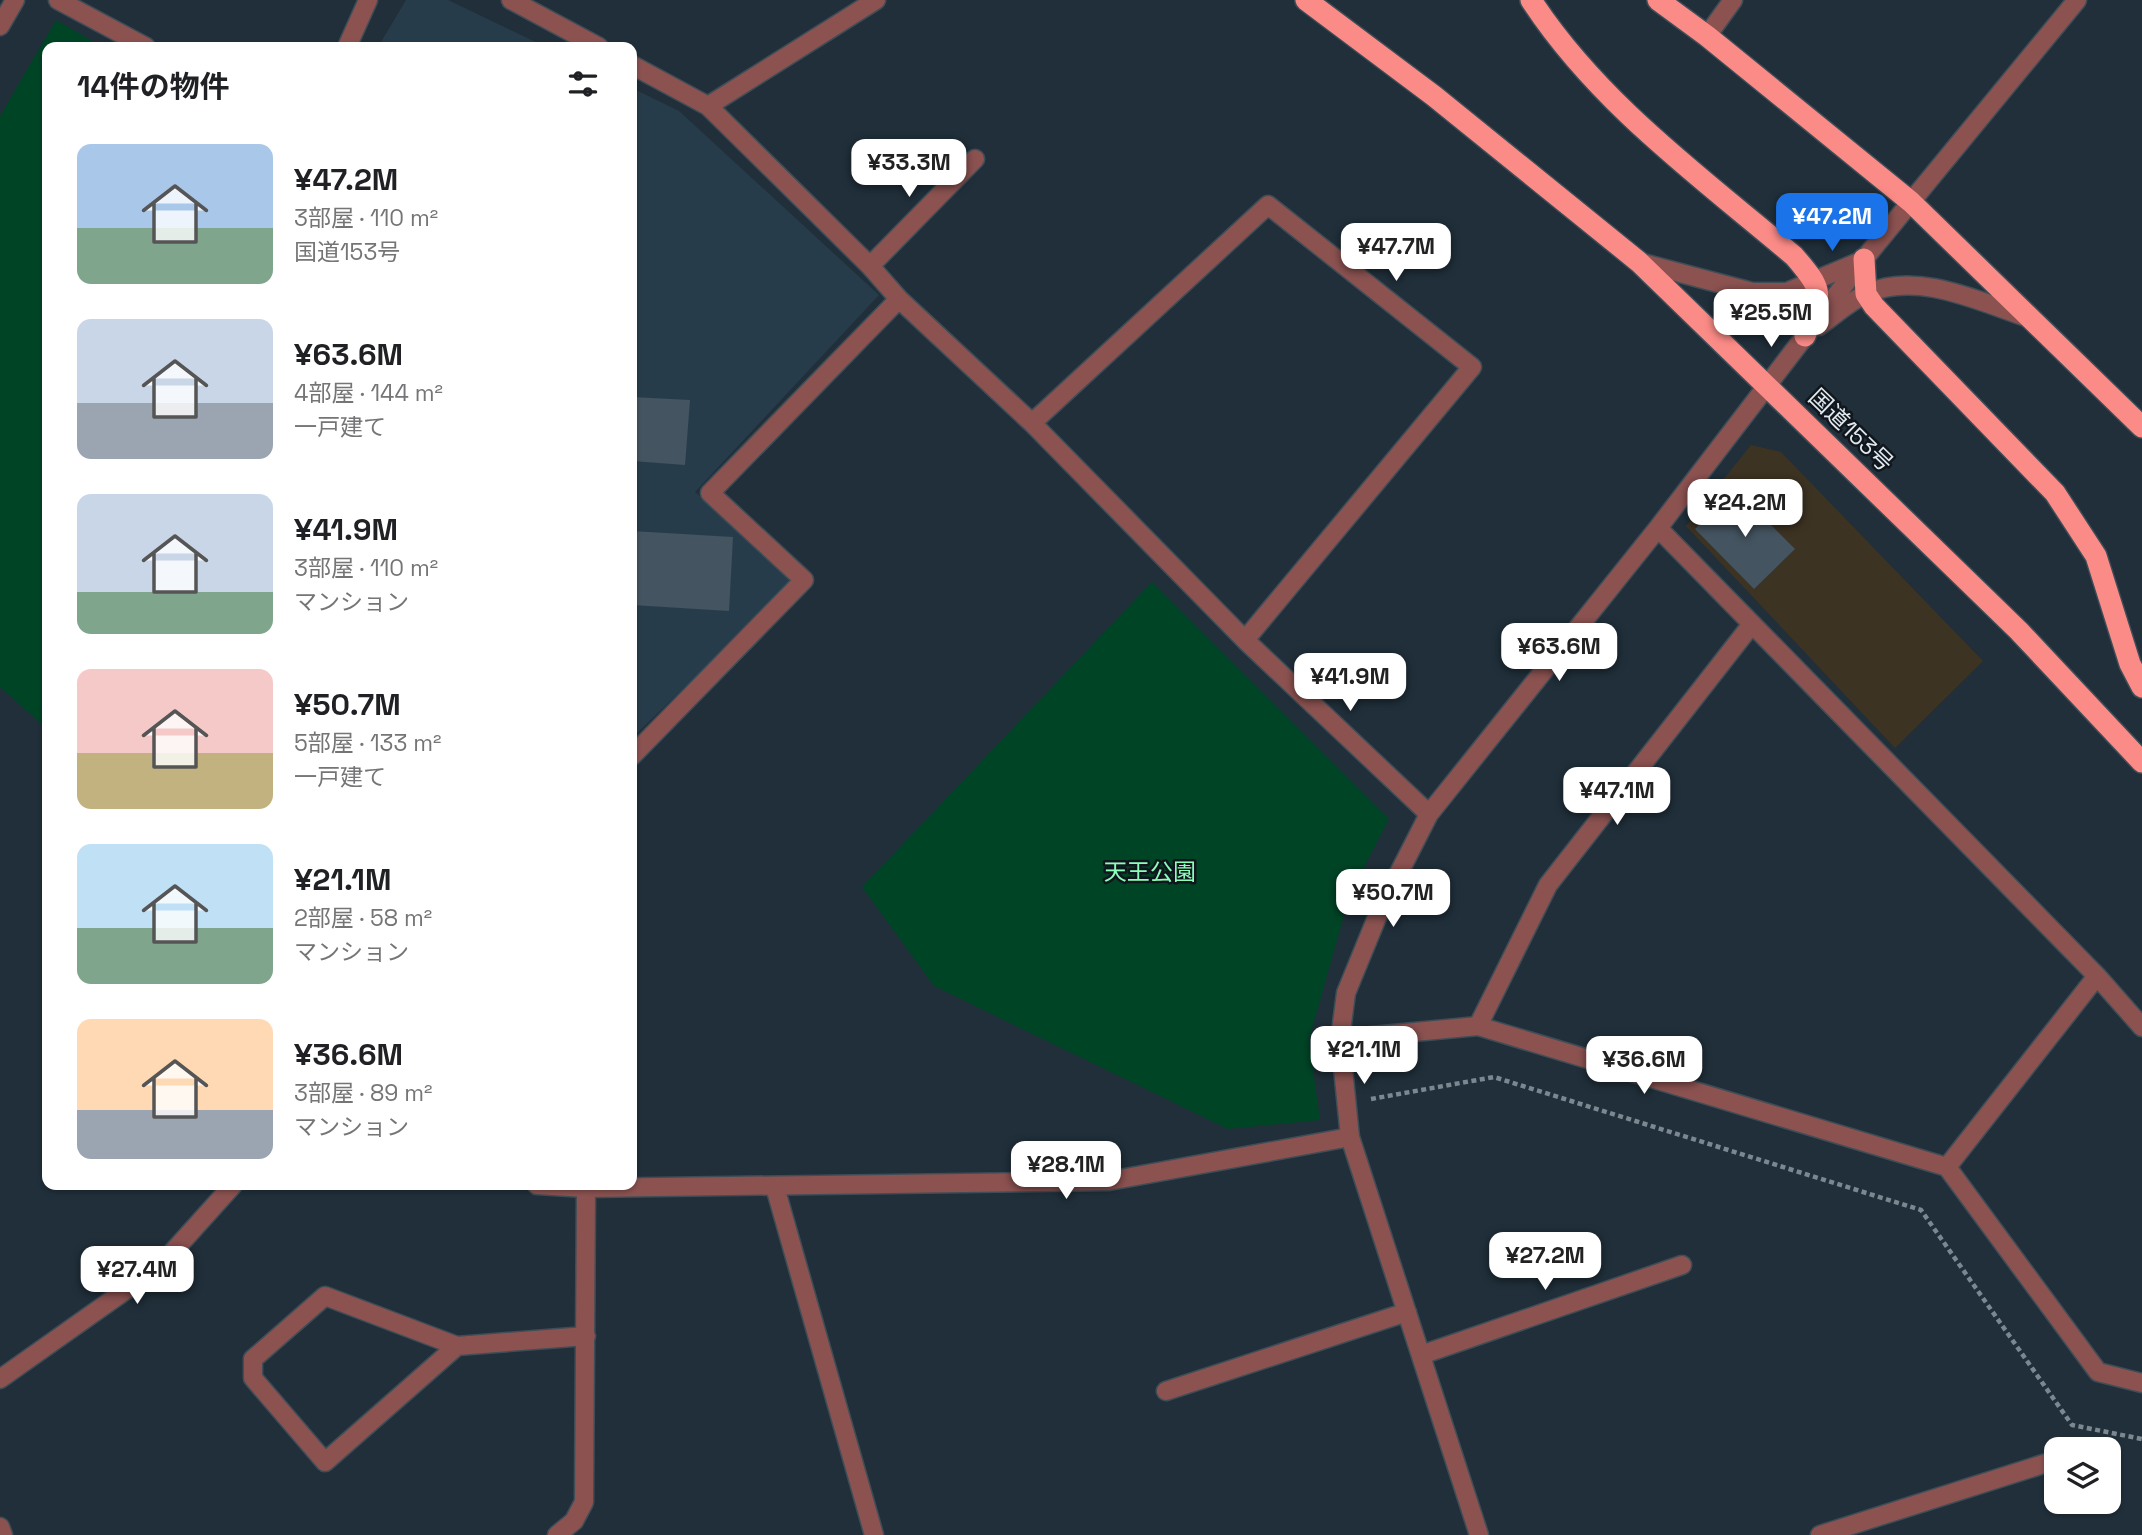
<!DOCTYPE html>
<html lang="ja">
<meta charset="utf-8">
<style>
:root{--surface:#fff;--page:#f2f2f2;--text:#202124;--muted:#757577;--accent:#1a73e8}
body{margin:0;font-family:"Space Grotesk","Noto Sans JP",sans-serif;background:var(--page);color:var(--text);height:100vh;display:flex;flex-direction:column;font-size:26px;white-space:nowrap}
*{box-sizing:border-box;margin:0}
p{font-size:23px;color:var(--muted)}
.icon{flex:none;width:38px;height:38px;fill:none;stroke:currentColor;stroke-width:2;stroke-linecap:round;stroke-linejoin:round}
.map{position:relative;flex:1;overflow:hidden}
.details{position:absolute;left:42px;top:42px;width:595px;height:1148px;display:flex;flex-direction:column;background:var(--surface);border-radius:14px;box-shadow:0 2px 5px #0004}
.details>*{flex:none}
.tools{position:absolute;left:2044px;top:1437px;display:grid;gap:14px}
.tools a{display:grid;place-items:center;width:77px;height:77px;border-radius:14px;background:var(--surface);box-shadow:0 2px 5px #0004;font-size:35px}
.price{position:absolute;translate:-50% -60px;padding:0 16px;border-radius:14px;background:#fff;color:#222;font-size:23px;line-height:46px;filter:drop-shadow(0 2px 4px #0008)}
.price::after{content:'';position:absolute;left:50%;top:42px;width:21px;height:16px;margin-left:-10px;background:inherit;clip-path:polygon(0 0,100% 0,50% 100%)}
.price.current{background:var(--accent);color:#fff}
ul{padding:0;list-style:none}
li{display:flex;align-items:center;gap:21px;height:175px;padding:0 35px}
li span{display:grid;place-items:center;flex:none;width:196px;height:140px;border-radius:14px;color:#555}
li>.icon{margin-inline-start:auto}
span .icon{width:84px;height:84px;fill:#fffc;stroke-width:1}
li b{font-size:30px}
h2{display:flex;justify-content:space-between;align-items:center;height:84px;padding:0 35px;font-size:30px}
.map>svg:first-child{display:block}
</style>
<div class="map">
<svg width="2142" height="1535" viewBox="0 0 2142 1535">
<rect width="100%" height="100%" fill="#202f3a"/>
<path fill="#3d3323" d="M 1751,445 L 1781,452 L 1983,661 L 1895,748 L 1686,526 Z"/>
<path fill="#273c4a" d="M 406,0 L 448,0 L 546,47 L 378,47 Z
M 632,88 L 679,111 L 879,295 L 695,492 L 796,580 L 632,738 Z"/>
<path fill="#004426" d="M 56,20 L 103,47 L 47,47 L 47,729 L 0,687 L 0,116 Z
M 1152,582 L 1389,819 L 1350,894 L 1309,1040 L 1320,1120 L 1228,1129 L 934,986 L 862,887 Z"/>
<path fill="#445460" d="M 632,397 L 690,400 L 685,465 L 632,461 Z
M 1736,490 L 1795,549 L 1754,589 L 1695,529 Z
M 632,531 L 733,537 L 729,611 L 632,605 Z"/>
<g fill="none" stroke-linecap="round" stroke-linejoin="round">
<defs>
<path id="minor" d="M 58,0 L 146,47
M 511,0 L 599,47
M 0,26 L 15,0
M 1707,36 L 1733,0
M 347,47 L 368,0
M 632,65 L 708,106 L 870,266 L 899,299 L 1032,423 L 1245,640 L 1429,814
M 708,106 L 876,0
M 1639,262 L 1752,292 L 1787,292 L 1861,261
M 870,266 L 975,159
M 1819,326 C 1835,315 1851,300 1868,293 C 1919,271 1980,302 2029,318
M 1032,423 L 1268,205 L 1472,367 L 1245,640
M 1658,528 L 2097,976 L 2142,1027
M 632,756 L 804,580 L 710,493 L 899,299
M 1478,1026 L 1548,885 L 1752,624
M 1340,1039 L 1478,1026 L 1947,1167 L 2098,1372 L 2142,1383
M 1947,1167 L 2097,976
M 537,1185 L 586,1188 L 1109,1181 L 1350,1137
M 775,1187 L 874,1535
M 457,1346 L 325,1462 L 253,1378 L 253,1359 L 325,1296 L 457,1346 L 586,1336
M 1421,1355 L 1682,1265
M 0,1379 L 160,1266 L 233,1185
M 1166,1391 L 1407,1312
M 0,1527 L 3,1535
M 557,1535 L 574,1521 L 584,1502 L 586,1188
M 1479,1535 L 1350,1137 L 1340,1039 L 1346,993 L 1380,910 L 1429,814 L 1658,528 L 1864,259 L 2077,0
M 1820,1535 L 2056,1460"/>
<path id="highway" d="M 1306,0 L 1434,96 L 1639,262 L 2019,631 L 2142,762
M 1531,0 C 1598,103 1702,178 1794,256 C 1826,293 1821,292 1805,336
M 1658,0 L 1707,36 L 1911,202 L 2142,427
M 1864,259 L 1866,294 L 1874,306 L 2055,493 L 2096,556 L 2130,664 L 2142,687"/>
</defs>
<use href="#minor" stroke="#3f4d57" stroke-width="21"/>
<use href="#highway" stroke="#3f4d57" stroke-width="24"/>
<path stroke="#7c8891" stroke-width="4.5" stroke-dasharray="5 3.5" stroke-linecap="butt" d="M 1371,1099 L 1494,1077 L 1921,1210 L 2072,1425 L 2142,1439"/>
<use href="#minor" stroke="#8b5250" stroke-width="18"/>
<use href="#highway" stroke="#fb8b87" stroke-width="21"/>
</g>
<g text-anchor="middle" stroke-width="5" stroke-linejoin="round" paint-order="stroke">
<g font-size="23" fill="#e0e9f0" stroke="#10161b">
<text transform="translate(1851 430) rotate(44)" y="8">国道153号</text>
</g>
<g font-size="23" fill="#8bfebc" stroke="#10161b">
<text x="1150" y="880">天王公園</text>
</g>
</g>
</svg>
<div class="tools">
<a><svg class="icon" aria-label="layers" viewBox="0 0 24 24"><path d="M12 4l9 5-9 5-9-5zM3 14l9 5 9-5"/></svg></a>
</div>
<b class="price" style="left:909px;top:199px">¥33.3M</b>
<b class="price current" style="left:1832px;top:253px">¥47.2M</b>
<b class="price" style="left:1396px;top:283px">¥47.7M</b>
<b class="price" style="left:1771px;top:349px">¥25.5M</b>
<b class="price" style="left:1745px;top:539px">¥24.2M</b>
<b class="price" style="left:1559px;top:683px">¥63.6M</b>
<b class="price" style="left:1350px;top:713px">¥41.9M</b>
<b class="price" style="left:1617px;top:827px">¥47.1M</b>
<b class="price" style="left:1393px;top:929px">¥50.7M</b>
<b class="price" style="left:1364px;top:1086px">¥21.1M</b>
<b class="price" style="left:1644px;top:1096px">¥36.6M</b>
<b class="price" style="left:1066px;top:1201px">¥28.1M</b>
<b class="price" style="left:1545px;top:1292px">¥27.2M</b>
<b class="price" style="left:137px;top:1306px">¥27.4M</b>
<section class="details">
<h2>14件の物件<svg class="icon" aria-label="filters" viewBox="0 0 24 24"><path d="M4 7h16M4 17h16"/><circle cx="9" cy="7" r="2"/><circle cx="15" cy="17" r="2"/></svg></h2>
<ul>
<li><span style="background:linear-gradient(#a9c7e8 60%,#7fa58c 0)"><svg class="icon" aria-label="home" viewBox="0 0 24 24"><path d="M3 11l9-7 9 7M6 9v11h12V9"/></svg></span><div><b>¥47.2M</b><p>3部屋 · 110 m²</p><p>国道153号</p></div></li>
<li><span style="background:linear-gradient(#c9d6e8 60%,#9aa5b1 0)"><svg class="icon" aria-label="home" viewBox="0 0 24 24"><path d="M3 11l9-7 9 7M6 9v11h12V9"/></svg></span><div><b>¥63.6M</b><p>4部屋 · 144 m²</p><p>一戸建て</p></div></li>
<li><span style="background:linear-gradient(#c9d6e8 70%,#7fa58c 0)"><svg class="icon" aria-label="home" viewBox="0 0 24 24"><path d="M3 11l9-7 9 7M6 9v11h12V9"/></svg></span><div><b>¥41.9M</b><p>3部屋 · 110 m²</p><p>マンション</p></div></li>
<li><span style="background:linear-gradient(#f6c9c9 60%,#c2b280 0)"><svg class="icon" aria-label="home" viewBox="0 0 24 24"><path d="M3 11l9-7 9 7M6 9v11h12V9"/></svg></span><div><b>¥50.7M</b><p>5部屋 · 133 m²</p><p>一戸建て</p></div></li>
<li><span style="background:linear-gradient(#bfe0f5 60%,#7fa58c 0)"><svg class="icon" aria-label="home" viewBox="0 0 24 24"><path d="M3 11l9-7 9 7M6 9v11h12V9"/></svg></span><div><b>¥21.1M</b><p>2部屋 · 58 m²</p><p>マンション</p></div></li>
<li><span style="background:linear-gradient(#ffd9b3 65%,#9aa5b1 0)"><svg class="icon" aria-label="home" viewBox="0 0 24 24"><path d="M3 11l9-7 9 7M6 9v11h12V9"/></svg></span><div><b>¥36.6M</b><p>3部屋 · 89 m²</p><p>マンション</p></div></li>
</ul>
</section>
</div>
